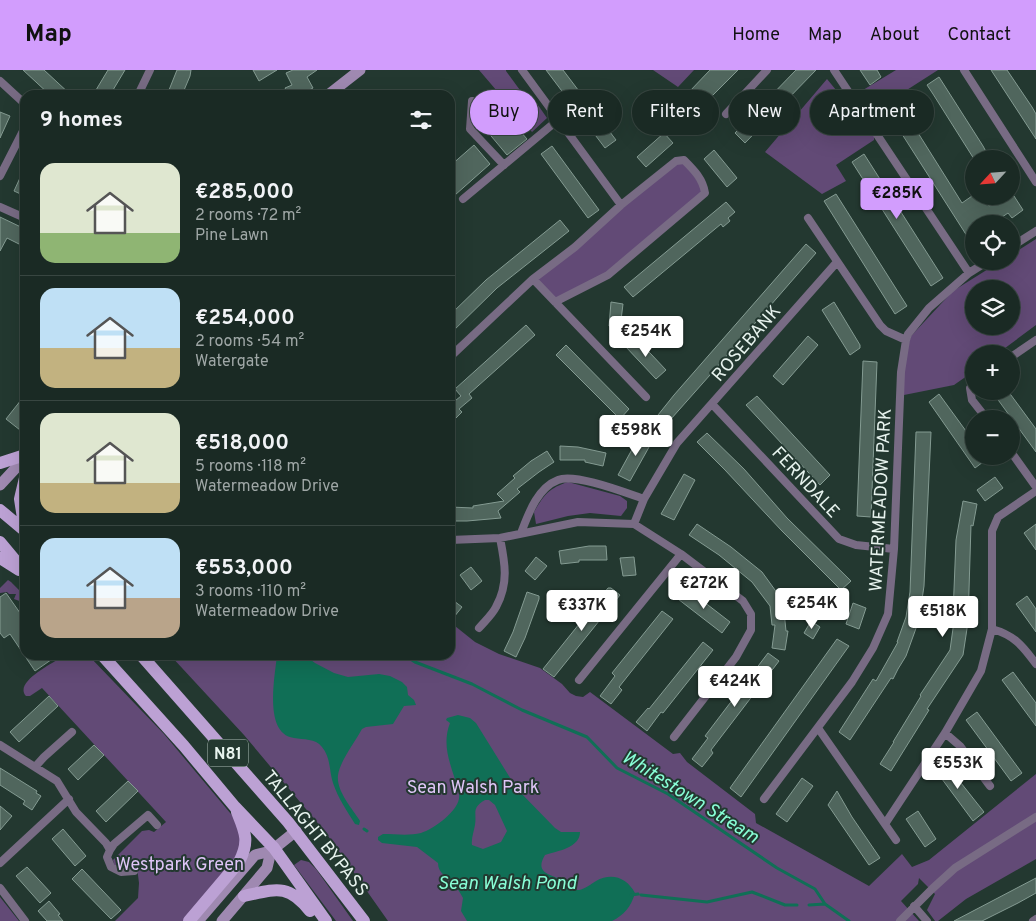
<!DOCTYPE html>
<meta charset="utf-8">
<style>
:root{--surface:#1a2a24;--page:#23322c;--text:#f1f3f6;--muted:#9fa7a6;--line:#384641;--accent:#d29dfd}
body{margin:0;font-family:Overpass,sans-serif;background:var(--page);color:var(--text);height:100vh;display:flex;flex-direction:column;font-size:19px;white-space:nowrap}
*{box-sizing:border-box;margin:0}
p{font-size:16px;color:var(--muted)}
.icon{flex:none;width:28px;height:28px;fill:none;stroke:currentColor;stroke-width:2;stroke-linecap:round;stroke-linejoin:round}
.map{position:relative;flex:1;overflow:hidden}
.panel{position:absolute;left:20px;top:20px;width:435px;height:570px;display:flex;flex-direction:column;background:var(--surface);border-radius:15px;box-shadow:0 5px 20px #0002,0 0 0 1px var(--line)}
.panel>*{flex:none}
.hud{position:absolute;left:470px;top:20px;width:475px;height:45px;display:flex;gap:10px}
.needle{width:32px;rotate:244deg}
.tools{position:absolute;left:965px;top:80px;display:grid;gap:10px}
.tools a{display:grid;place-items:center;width:55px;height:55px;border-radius:50%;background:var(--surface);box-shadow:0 5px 20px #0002,0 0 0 1px var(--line);font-size:25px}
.price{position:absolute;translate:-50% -42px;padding:0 11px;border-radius:5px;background:#fff;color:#222;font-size:16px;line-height:32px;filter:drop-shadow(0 1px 2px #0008)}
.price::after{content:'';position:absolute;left:50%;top:30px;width:15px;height:11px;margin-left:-8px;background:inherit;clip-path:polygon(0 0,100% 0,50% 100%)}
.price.on{background:var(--accent);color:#111}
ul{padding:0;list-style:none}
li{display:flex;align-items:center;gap:15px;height:125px;padding:0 20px}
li+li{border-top:1px solid var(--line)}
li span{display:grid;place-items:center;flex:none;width:140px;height:100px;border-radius:15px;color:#555}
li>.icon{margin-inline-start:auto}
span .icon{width:60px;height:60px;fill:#fffc;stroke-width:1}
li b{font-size:21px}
h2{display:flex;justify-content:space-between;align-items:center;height:60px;padding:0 20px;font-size:21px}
.pill{padding:0 18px;border-radius:22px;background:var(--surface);box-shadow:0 5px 20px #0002,0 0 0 1px var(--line);font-size:18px;line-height:45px}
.pill.on{background:var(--accent);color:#111}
header{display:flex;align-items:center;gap:30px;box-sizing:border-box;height:70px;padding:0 25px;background:var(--accent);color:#111}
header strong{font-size:24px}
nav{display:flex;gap:28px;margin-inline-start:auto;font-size:18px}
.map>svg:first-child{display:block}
</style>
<header>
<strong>Map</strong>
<nav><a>Home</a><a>Map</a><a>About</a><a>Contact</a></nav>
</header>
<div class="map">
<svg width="1036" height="851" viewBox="0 0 1036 851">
<rect width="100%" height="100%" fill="#233830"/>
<path fill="#624a76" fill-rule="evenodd" d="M 479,0 L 506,0 L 506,1 L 525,27 L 531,25 L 547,48 L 532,62 Z
M 653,0 L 694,0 L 678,17 Z
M 896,0 L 938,0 L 874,41 L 874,70 L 836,95 L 846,111 L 822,124 L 765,82 L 827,9 L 845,31 Z
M 684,90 L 705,123 L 608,205 L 555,232 L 533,209 L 676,91 Z
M 1036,169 L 1036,255 L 997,284 L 974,284 L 974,301 L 954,315 L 904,325 L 903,289 L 911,266 L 953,221 L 1001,191 L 1011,191 L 1011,185 ZM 974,219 L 1011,219 L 1011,256 L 974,256 Z
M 568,412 L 620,426 L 627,431 L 627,438 L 621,446 L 590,443 L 568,446 L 536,454 L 534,442 C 544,425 549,418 568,412 Z
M 8,510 L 11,512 L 25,526 L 25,533 L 14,529 L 16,524 L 9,524 L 7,522 L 0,523 L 0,518 Z
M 450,552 L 475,572 L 499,584 L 540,598 L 562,614 L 570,623 L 576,626 L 583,627 L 590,622 L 673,684 L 680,683 L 687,692 L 755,744 L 756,753 L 869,816 L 902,784 L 912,797 L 929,790 L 1036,704 L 1036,789 L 966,829 L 938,851 L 935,851 L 927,840 L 935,824 L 919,808 L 918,814 L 901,831 L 919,851 L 388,851 L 326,763 L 244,665 L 170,585 L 450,585 Z
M 60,585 L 88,585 L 164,664 L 236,750 L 240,757 L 241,781 L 186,851 L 115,851 L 138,828 L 139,813 L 137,797 L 116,796 L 114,795 L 113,790 L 142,761 L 149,760 L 154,762 L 166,752 L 42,618 L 30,626 L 26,626 C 14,613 49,595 59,589 Z
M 301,790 L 309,792 L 316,799 L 353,851 L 336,851 L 294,795 Z
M 0,827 L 19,851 L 0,851 Z"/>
<path fill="#106f56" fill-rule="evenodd" d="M 277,585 L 304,585 L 315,593 L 334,603 L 348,607 L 379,604 L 390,606 L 402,612 L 407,617 L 408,625 L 414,630 L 416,635 L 404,636 L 393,654 L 366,657 L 362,659 C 355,672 340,691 338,705 C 336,721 352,738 360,751 L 359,755 L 355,754 C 347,741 338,728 333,713 C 329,701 331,688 322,677 C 315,668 304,670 294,668 C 263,664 275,606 277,585 Z
M 458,645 L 470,648 L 476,653 L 517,719 L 555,758 L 561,762 L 580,762 C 580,778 557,781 545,785 C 533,805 554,804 563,811 C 568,814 572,821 579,820 C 585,819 591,814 596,811 C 612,802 627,808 635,823 C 631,837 624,845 612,851 L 467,851 L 461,841 L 463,828 C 460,823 457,817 453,813 C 447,806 438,804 438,793 L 417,777 L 382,773 L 378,770 L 378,767 L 383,764 C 395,764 409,766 421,763 C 434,759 462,739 459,724 C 454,700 440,679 450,653 L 446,650 L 447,648 ZM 485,730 L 489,730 L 495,735 L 507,761 L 501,772 L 483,779 L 472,775 C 471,769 474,761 475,755 C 477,743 471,738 485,730 Z"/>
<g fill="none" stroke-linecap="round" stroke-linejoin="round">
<path stroke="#106f56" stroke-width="3" d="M 404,585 L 415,592 L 472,614 L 522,640 L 587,667 L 617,698 L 668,724 L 777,798 L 815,819 L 825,834 L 849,851
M 364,759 L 367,761
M 631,825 L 638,824
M 641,825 L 707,832 L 752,822 L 785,835 L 797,835
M 809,835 L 825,834"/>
</g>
<path fill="#50665d" stroke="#849b92" d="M 23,0 L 44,0 L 71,25 L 50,25 Z
M 108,0 L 125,0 L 110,25 L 93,25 Z
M 177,0 L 191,0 L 190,6 L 182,25 L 167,25 Z
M 253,0 L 277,0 L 259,11 Z
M 293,0 L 317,0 L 307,7 L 313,18 L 300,25 L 289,25 L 285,18 L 292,15 L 286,3 Z
M 546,0 L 563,0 L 616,70 L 605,78 Z
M 710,0 L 738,0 L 702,36 L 689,22 Z
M 796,0 L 816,0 L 745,73 L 735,63 Z
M 860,0 L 877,0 L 881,7 L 870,15 Z
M 991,0 L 1007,0 L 1032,37 L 1036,44 L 1036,69 Z
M 939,7 L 983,76 L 990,89 L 974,89 L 933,24 L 927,15 Z
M 898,31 L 962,133 L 972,126 L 978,126 L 981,130 L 983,128 L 989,136 L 1004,126 L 1014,126 L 1023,140 L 1012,148 L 1008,143 L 992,154 L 974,154 L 974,177 L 886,39 Z
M 495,32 L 527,69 L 507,85 L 476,48 Z
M 0,42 L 10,46 L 0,68 Z
M 664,63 L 673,73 L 646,97 L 637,87 Z
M 474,75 L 490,94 L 455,125 L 450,119 L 450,96 Z
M 552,76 L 599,140 L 588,148 L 541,84 Z
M 714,80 L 737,108 L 727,117 L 704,89 Z
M 864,84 L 943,208 L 931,216 L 852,92 Z
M 25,97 L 25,126 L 14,121 Z
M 836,124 L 907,236 L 895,244 L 824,131 Z
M 726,132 L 735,142 L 728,148 L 730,151 L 723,157 L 721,154 L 633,227 L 624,217 Z
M 0,147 L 25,159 L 25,177 L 7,168 L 0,181 Z
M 560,150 L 569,161 L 497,218 L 450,264 L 450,245 L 486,210 Z
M 806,174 L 816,183 L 710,305 L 663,358 L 654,350 L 674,325 Z
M 611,232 L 623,234 L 620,258 L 609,256 Z
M 834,232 L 860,275 L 860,278 L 850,285 L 822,240 Z
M 526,255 L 535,265 L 469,324 L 472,328 L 459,339 L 462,342 L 450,354 L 450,335 L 461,326 L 455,319 Z
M 808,266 L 818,275 L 783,315 L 773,306 Z
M 635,267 L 666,300 L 656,309 L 625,276 Z
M 566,275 L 629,339 L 620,349 L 556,285 Z
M 863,291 L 877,292 L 871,447 L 857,446 Z
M 1004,321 L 1008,321 L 1036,359 L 1036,382 L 996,327 Z
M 939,324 L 974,372 L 974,386 L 991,386 L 975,398 L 929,332 Z
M 25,325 L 25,353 L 20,360 L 6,349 Z
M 757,326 L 830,405 L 820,415 L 746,335 Z
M 916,362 L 931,362 L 924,516 L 919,550 L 906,586 L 898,599 L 893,609 L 891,608 L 850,670 L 839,662 L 873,609 L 876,611 L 898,572 L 897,572 L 906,547 L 910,522 Z
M 641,363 L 653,370 L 630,411 L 618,405 Z
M 707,363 L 744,399 L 787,448 L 851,511 L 841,520 L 782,461 L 725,400 L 697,372 Z
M 560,376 L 578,377 L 606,383 L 603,396 L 585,392 L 585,390 L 560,390 Z
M 547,381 L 554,392 L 539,402 L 517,419 L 520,422 L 498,441 L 501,448 L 467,451 L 450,451 L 450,437 L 473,438 L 473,436 L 504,431 L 497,424 L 515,408 L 513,406 L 531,391 Z
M 684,404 L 695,410 L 674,450 L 661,444 Z
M 995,407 L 1003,418 L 985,431 L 977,420 Z
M 963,431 L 977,434 L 973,456 L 971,455 L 968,552 L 963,585 L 927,639 L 929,640 L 891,701 L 880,694 L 894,672 L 893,672 L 921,626 L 920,625 L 950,580 L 955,544 L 953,544 L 956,470 Z
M 697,454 L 731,477 L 762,502 L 783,531 L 786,561 L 788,561 L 785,580 L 772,578 L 775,555 L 772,555 L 770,536 L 752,512 L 719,485 L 689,465 Z
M 1036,454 L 1036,480 L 1024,463 Z
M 589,476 L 606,476 L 607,490 L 579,490 L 579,492 L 561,494 L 559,481 Z
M 536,487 L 547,496 L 535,510 L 525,501 Z
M 634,487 L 636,505 L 623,506 L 620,488 Z
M 471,497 L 482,511 L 471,520 L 460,505 Z
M 608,518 L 611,518 L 620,525 L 554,607 L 543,599 Z
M 686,518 L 730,552 L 722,563 L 678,529 Z
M 527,522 L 539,526 L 539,529 L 525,568 L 516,587 L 504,581 L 513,562 Z
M 6,523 L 25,550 L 25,585 L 58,585 L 35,601 L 10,564 L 4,568 L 0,563 L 0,527 Z
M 1027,526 L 1036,539 L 1036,562 L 1016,534 Z
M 450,528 L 462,537 L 450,552 Z
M 853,533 L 866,538 L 859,559 L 846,554 Z
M 662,541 L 673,549 L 619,617 L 622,620 L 611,634 L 600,626 L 615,606 L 612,603 Z
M 811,551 L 820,557 L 813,569 L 804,563 Z
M 837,569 L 849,576 L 741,727 L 730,718 Z
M 703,572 L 713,580 L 663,643 L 661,642 L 647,661 L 636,652 L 648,638 L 649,639 Z
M 768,583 L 779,591 L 711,680 L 713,683 L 702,697 L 692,689 L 708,668 L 705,666 Z
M 1013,602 L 1036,633 L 1036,656 L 1002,610 Z
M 49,626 L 58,636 L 19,672 L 10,662 Z
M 977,642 L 1022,703 L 1011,711 L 966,650 Z
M 94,675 L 104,685 L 78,710 L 68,699 Z
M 942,689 L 984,742 L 973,751 L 939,705 L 937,706 L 931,698 Z
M 0,698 L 37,721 L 36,723 L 41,726 L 32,740 L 23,734 L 25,731 L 0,715 Z
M 802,708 L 813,716 L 787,752 L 776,744 Z
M 128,711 L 138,721 L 106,752 L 96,741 Z
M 837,721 L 852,747 L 880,788 L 869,795 L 828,735 Z
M 0,736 L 12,746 L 0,760 Z
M 918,741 L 936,769 L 925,777 L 906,749 Z
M 63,759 L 86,786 L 75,796 L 52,769 Z
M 27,797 L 51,823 L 40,833 L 16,806 Z
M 82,799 L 121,840 L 111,849 L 72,809 Z
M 1036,808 L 1036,823 L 1018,833 L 982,851 L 954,851 Z
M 49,831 L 60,844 L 58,845 L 63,851 L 47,851 L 38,841 Z"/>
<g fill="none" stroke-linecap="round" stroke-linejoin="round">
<path stroke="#786b84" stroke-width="8" d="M 522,0 L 621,135
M 834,0 L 969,203
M 964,0 L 1036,112
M 0,11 L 25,34
M 138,25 L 150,0
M 472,31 L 470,59 L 504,95
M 726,44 L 767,0
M 0,106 L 25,57
M 463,129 L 559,49
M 0,137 L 25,148
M 808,148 L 880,255 L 886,261 L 906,270
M 1011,177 L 1036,161
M 533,209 L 646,327
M 450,287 L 533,209 L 575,177 L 621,135 L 676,91 L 684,90 C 694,100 703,109 705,123 L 698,129 L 608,205 L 555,232
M 1011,287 L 1036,270
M 974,314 L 970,318 L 972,330 L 987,349
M 712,334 L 839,469 L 856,475 L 894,479
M 1011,382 L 1036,417
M 634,454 L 644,429 L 677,373 L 837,192
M 521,463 C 528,445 537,418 558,410 C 575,403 626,423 644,429
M 450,470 L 500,468 L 578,452 L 634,454 L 681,484 L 743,531 L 751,544 L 751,560 L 736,587 L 674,667
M 479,558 C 484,552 492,545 496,537 C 509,513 505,493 500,468
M 992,559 C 1014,565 1023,576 1036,594
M 579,610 L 681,484
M 818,658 L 896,770
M 945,663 L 960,676 L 990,716
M 0,675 L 57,711 L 76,742 L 106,773 L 110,780 L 114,774 L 148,745 L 157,755
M 35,697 L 44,687 L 72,662
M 764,729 L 852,612 L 873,578 L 888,544 L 894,479 L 901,302 L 906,270 L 908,264 L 929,238 L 969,203 L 988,191
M 885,754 L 945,663 L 981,601 L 992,559 L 992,461 L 998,447 L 1036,421
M 110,780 L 107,787 L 111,797 L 121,802 L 134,801
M 0,793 L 69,729
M 0,818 L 25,851
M 914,836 L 927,851
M 900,851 L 932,819 L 955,798 L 1036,747
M 1033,851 L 1036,849"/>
<path stroke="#9f89b1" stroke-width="11" d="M 328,25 L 360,0
M 0,415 L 25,388
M 198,851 L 255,785 L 271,781 L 296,761
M 222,851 L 267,798 L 271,781"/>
<path stroke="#bca1d4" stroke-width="12" d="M 0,393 L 25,385
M 25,408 L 20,429 L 25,461
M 0,440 L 25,461
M 0,472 L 25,502
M 0,488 L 19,500
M 102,585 L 184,676 L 235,737 L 274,778 L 326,851
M 141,585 L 288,752 L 364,851
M 244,826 C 276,819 288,813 310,841
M 189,851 L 239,792 C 250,771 245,762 237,742"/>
</g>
<g text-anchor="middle" stroke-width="4" stroke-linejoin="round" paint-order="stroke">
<rect fill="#233830" stroke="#acbbb5" stroke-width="1" x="208" y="669.5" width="40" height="27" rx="4"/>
<g font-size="16" font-weight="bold" fill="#e7f3ee">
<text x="228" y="689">N81</text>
</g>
<g font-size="18" fill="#e7f3ee" stroke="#233830">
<text transform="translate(746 273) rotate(-49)" y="6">ROSEBANK</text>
<text transform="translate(806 412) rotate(47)" y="6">FERNDALE</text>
<text transform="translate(880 430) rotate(-87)" y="6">WATERMEADOW PARK</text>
<text transform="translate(316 763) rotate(51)" y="6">TALLAGHT BYPASS</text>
</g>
<g font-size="18" fill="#dfc5f7" stroke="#233830">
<text x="473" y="723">Sean Walsh Park</text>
<text x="180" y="800">Westpark Green</text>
</g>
<g font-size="19" font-style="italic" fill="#88fed6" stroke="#233830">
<text transform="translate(691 726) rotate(32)" y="7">Whitestown Stream</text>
<text x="507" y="819">Sean Walsh Pond</text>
</g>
</g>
</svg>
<div class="tools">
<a><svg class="needle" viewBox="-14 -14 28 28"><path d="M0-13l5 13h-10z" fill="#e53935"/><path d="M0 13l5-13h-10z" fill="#9fa7a6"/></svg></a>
<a><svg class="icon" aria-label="locate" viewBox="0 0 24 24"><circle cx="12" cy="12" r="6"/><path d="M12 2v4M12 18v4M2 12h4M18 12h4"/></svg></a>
<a><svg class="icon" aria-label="layers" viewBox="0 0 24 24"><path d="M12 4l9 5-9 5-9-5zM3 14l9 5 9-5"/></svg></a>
<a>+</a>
<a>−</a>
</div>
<b class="price on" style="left:897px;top:150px">€285K</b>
<b class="price" style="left:646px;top:288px">€254K</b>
<b class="price" style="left:636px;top:387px">€598K</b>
<b class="price" style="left:704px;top:540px">€272K</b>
<b class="price" style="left:812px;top:560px">€254K</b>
<b class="price" style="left:582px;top:562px">€337K</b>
<b class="price" style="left:943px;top:568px">€518K</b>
<b class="price" style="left:735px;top:638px">€424K</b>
<b class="price" style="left:958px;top:720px">€553K</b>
<div class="hud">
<a class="pill on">Buy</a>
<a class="pill">Rent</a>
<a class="pill">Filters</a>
<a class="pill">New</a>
<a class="pill">Apartment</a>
</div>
<section class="panel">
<h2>9 homes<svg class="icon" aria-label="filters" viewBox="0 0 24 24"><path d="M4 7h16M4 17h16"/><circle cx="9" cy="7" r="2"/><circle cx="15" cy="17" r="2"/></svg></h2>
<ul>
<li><span style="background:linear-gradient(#dfe7d0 70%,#8fb573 0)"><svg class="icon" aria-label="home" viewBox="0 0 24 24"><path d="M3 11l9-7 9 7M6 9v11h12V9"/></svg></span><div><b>€285,000</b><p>2 rooms · 72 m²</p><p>Pine Lawn</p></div></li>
<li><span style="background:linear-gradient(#bfe0f5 60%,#c2b280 0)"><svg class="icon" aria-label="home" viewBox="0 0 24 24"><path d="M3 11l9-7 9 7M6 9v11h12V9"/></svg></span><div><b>€254,000</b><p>2 rooms · 54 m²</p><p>Watergate</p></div></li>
<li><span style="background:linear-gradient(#dfe7d0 70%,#c2b280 0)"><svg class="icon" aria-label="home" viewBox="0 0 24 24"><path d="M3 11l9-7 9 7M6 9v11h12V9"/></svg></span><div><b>€518,000</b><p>5 rooms · 118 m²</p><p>Watermeadow Drive</p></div></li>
<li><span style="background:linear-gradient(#bfe0f5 60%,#b9a48a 0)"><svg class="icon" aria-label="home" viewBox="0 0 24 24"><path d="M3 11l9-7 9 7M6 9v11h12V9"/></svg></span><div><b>€553,000</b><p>3 rooms · 110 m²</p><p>Watermeadow Drive</p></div></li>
</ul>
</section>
</div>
